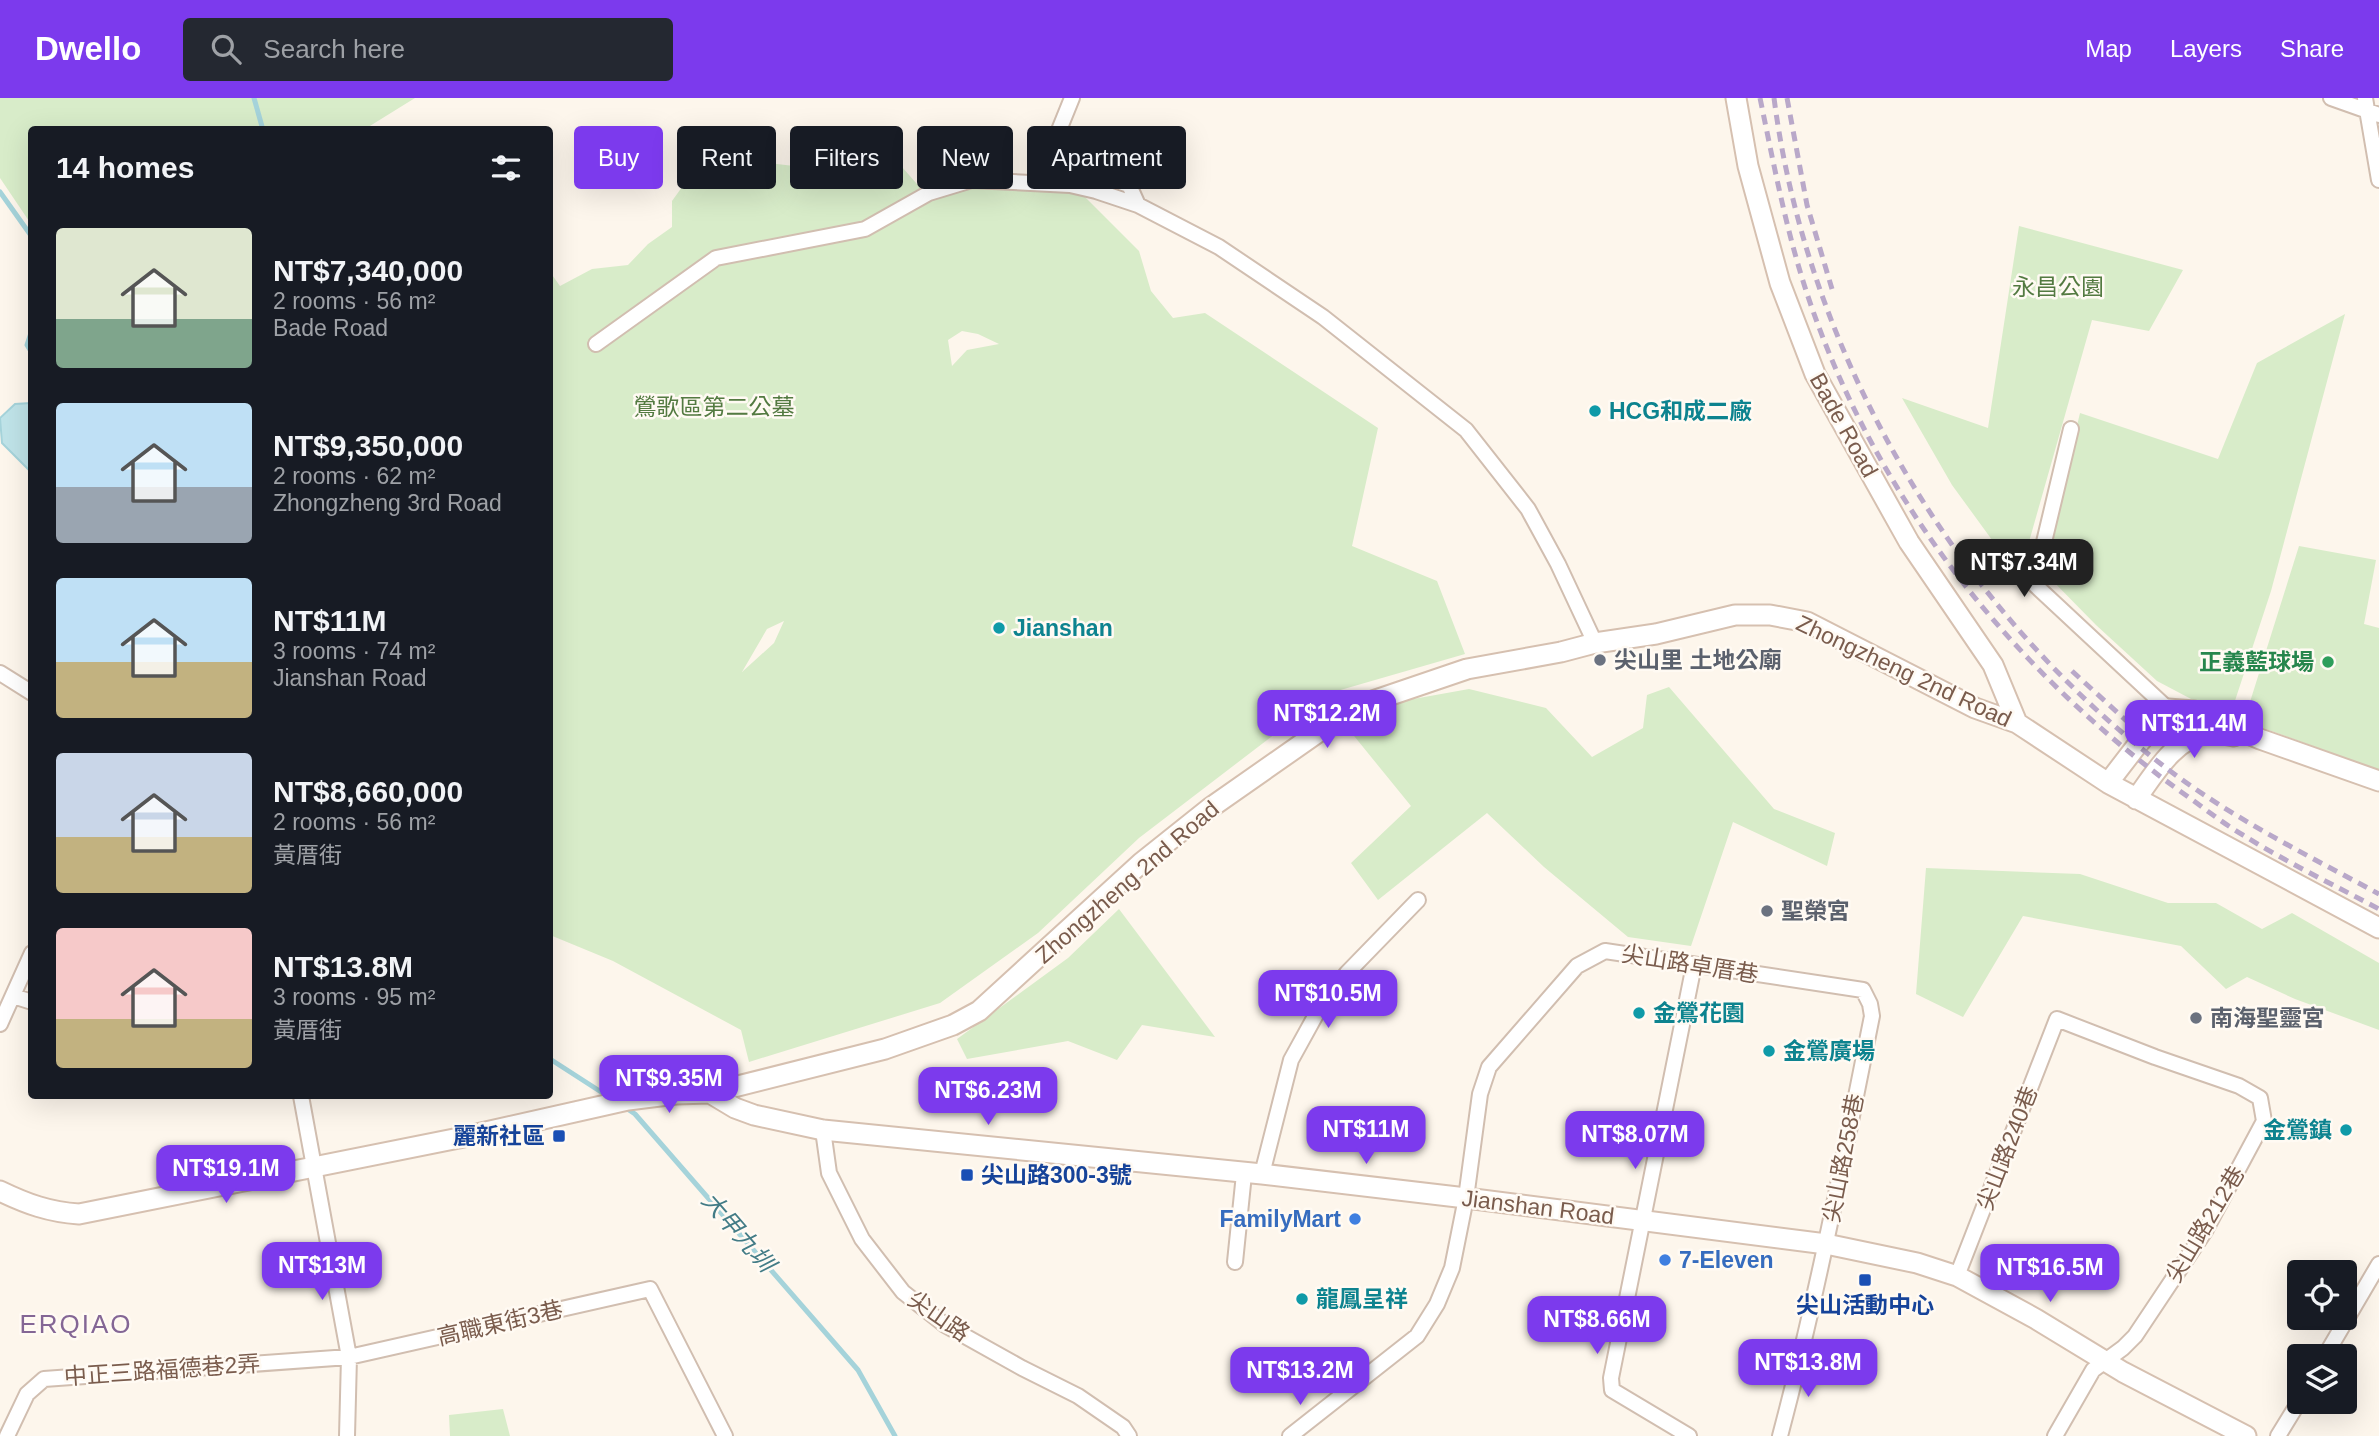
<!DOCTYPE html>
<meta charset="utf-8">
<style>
:root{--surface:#171b24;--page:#242831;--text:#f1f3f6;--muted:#9ea1a6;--accent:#7c3aed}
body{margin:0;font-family:Arial,"Noto Sans TC",sans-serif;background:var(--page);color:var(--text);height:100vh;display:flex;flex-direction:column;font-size:26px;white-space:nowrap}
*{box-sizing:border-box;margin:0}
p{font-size:23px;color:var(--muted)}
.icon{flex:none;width:38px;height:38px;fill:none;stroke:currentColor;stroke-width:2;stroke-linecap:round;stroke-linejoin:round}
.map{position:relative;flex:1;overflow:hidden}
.drawer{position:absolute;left:28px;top:28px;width:525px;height:973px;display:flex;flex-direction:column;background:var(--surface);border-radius:7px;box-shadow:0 7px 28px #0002}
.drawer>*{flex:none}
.hud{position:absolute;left:574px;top:28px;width:665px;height:63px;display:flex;gap:14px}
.fabs{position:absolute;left:2287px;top:1162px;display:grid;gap:14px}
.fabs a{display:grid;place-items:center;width:70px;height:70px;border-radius:7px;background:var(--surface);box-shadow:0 7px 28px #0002;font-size:35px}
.price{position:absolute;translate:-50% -60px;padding:0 16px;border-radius:14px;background:var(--accent);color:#fff;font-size:23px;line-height:46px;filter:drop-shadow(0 2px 4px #0008)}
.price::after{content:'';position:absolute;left:50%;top:42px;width:21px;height:16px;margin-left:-10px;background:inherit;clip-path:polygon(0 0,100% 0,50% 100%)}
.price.on{background:#222;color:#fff}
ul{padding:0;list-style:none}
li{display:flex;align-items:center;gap:21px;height:175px;padding:0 28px}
li span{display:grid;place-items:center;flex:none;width:196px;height:140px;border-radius:7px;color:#555}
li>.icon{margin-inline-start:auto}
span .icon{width:84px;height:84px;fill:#fffc;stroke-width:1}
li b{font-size:30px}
h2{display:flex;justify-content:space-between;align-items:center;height:84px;padding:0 28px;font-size:30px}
.pill{padding:0 24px;border-radius:7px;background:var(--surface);box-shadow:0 7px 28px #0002;font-size:24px;line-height:63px}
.pill.on{background:var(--accent);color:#fff}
header{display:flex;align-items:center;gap:42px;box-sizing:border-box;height:98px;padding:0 35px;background:var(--accent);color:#fff}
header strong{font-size:33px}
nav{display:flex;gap:38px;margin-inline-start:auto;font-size:24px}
.search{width:490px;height:63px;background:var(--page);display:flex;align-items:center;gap:18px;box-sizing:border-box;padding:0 24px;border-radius:7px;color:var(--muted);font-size:26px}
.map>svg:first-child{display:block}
</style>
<header>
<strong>Dwello</strong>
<div class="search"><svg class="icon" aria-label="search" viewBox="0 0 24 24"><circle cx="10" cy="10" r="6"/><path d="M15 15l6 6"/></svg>Search here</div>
<nav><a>Map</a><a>Layers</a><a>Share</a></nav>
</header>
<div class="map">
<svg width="2379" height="1338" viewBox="0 0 2379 1338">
<rect width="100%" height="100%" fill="#fdf6ec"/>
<path fill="#d8ecc9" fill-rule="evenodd" d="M 0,0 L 415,0 L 365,31 L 32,32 L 31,126 L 0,80 Z
M 715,59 L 794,68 L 823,67 L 870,72 L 902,69 L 931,102 L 954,93 L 998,84 L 1078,92 L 1139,153 L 1151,193 L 1173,220 L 1205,215 L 1378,330 L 1352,448 L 1437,483 L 1465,556 L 1337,593 L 1305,613 L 1139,740 L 1038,835 L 940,905 L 749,964 L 741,932 L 613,863 L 550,837 L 550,174 L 560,188 L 592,171 L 628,167 L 648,146 L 672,129 L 672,103 L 695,71 ZM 962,233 L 978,236 L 999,246 L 967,252 L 952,268 L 948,242 ZM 784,523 L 774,545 L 742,574 L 767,531 Z
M 2019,128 L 2183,172 L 2149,233 L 2092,222 L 2019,479 L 1952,387 L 1902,300 L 1988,330 Z
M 2345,216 L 2271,493 L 2229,621 L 2157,583 L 2096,527 L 2042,472 L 2080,315 L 2218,361 L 2257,265 Z
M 2299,448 L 2376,462 L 2364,526 L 2379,530 L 2379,672 L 2244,623 Z
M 1669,589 L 1774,711 L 1835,735 L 1827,768 L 1733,724 L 1691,848 L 1628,839 L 1544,769 L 1487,715 L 1378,802 L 1351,765 L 1411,708 L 1350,633 L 1391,605 L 1469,591 L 1546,610 L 1592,659 L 1643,630 L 1647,597 Z
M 1926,770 L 2080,776 L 2168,805 L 2216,805 L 2262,831 L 2292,815 L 2379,865 L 2379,932 L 2295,901 L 2247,879 L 2226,891 L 2181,848 L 2023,818 L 1963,919 L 1916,896 Z
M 1119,811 L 1215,939 L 1142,927 L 1117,962 L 1068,943 L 967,961 L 957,941 L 1068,860 Z
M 503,1311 L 510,1338 L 450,1338 L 449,1317 Z"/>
<path fill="#bfe3e8" stroke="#a5d3da" stroke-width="2" d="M 31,305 L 32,305 L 31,374 L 2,345 L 0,320 L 15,306 Z"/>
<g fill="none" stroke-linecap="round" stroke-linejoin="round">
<path stroke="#a5d3da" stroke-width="5" d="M 254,0 L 263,32
M 0,94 L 32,139
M 32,232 L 27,247 L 32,255
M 550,961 L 612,1001
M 623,1008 L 635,1016 L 858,1272 L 895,1338"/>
<defs>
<path id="street" d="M 1072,0 L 1053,47 L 1069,67 L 1129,87 L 1138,107
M 2331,0 L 2379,17
M 2365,0 L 2379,82
M 596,246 L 716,160 L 865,131 L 929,95 L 972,82 L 1070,87 L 1096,93 L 1138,107 L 1219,149 L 1323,219 L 1466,332 L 1528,411 L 1558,466 L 1595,545
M 2071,331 L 2034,486 L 2168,611
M 0,575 L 32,595
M 13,898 L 32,904
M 0,926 L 32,855
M 301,998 L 349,1259 L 347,1338
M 823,1032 L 829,1075 L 862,1141 L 903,1194 L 945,1227 L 1022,1270 L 1078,1298 L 1123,1329 L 1129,1338
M 1262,1076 L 1291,962 L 1318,913 L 1347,875 L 1418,802
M 1235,1164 L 1244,1076
M 1957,1178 L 2057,921 L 2155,959 L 2239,988 L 2260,1000 L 2264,1023 L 2205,1133 L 2135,1238 L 2123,1250 L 2093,1272 L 2055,1338
M 2325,1258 L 2379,1166
M 7,1338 L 27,1296 L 44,1281 L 349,1259 L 650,1191 L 725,1338
M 1290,1338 L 1417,1238 L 1437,1206 L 1452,1170 L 1466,1100 L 1480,996 L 1489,969 L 1577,868 L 1605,853 L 1863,892 L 1870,906 L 1872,918 C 1844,1058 1817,1199 1780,1338
M 1689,1338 L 1612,1292 L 1611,1280 L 1694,867
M 2278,1338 L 2300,1302"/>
<path id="secondary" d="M 1736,0 L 1748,68 L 1780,185 L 1815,276 L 1909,444 L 1993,567 L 2017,625
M 2108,685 L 2138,646 L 2168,611 L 2194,613 L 2260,641 L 2379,683
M 2136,701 C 2155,675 2174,641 2207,635 C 2215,633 2226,637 2234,638
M 710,995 L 735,1010 L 754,1017 L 823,1032 L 1262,1076 L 1466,1100 L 1826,1146 L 1917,1165 L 1957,1178 L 2036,1221 L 2123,1274 L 2246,1338
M 0,1093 C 27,1106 49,1114 79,1116 L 459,1040 L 628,1002 L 676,996 L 710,995 L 885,951 L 953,927 L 979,913 L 1141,765 L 1210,710 L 1340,619 L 1367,605 L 1467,571 L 1561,554 L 1595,545 L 1656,536 L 1735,517 L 1770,517 L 1807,524 L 1975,610 L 2017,625 L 2108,685 L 2379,830"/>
</defs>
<use href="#street" stroke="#d1beb0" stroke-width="18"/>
<use href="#secondary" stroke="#d6c0b0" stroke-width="23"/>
<use href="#street" stroke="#fff" stroke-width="14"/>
<use href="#secondary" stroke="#fff" stroke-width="19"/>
<path stroke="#b9a8c9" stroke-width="5" stroke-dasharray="10 7" stroke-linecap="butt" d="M 1760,0 C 1775,72 1788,143 1813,213 C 1884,413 2021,582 2194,703 C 2210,715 2226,727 2243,737 C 2286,764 2334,787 2379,811
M 1774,0 C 1807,257 1956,509 2161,666 C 2228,718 2305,756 2379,796
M 1787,0 L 1807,107 L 1832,191
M 2072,573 L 2131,627"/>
</g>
<g fill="#0f9aa8" stroke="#fffaf3" stroke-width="2.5">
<circle cx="1595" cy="313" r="7"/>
<circle cx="999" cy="530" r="7"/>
<circle cx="1639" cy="915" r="7"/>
<circle cx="1769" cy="953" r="7"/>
<circle cx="2346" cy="1032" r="7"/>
<circle cx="1302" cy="1201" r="7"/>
</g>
<g fill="#6b7280" stroke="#fffaf3" stroke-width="2.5">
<circle cx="1600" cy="562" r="7"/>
<circle cx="1767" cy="813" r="7"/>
<circle cx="2196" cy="920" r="7"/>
</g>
<circle fill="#2e9e5b" stroke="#fffaf3" stroke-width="2.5" cx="2328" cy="564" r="7"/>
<g fill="#1a4fb4" stroke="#fffaf3" stroke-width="2.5">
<rect x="552" y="1031" width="14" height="14" rx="3.5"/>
<rect x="960" y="1070" width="14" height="14" rx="3.5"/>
<rect x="1858" y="1175" width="14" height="14" rx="3.5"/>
</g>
<g fill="#3f7fe0" stroke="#fffaf3" stroke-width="2.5">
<circle cx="1355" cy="1121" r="7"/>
<circle cx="1665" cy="1162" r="7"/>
</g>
<g text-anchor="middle" stroke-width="5" stroke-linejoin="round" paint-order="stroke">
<g font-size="23" fill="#537a41" stroke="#fffaf3">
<text x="2058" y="197">永昌公園</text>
<text x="714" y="317">鶯歌區第二公墓</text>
</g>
<g font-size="23" font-weight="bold" fill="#0d838f" stroke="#fffaf3" text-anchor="start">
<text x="1609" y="321">HCG和成二廠</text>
<text x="1013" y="538">Jianshan</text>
<text x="1653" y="923">金鶯花園</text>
<text x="1783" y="961">金鶯廣場</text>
<text x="2332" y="1040" text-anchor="end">金鶯鎮</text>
<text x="1316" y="1209">龍鳳呈祥</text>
</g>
<g font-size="23" fill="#7a5c4d" stroke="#fffaf3">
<text transform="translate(1844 327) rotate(61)" y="8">Bade Road</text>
<text transform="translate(1904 573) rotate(25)" y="8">Zhongzheng 2nd Road</text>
<text transform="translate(1127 784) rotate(-41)" y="8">Zhongzheng 2nd Road</text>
<text transform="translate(1690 866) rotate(9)" y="8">尖山路卓厝巷</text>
<text transform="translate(2007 1050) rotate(-69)" y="8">尖山路240巷</text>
<text transform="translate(1843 1060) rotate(-79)" y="8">尖山路258巷</text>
<text transform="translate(1538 1109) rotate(7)" y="8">Jianshan Road</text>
<text transform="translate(2205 1126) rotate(-59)" y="8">尖山路212巷</text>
<text transform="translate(939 1218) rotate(35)" y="8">尖山路</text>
<text transform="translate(500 1225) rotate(-13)" y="8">高職東街3巷</text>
<text transform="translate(162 1272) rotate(-4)" y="8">中正三路福德巷2弄</text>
</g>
<g font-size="23" font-weight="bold" fill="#5b616d" stroke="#fffaf3" text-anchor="start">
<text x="1614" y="570">尖山里 土地公廟</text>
<text x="1781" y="821">聖榮宮</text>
<text x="2210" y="928">南海聖靈宮</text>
</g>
<g font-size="23" font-weight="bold" fill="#27864d" stroke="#fffaf3" text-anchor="end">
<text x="2314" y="572">正義藍球場</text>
</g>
<g font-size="23" font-weight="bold" fill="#164399" stroke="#fffaf3" text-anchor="end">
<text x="545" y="1046">麗新社區</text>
<text x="981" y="1085" text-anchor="start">尖山路300-3號</text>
<text x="1865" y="1215" text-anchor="middle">尖山活動中心</text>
</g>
<g font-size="23" font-weight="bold" fill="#366cbe" stroke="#fffaf3" text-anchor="end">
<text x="1341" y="1129">FamilyMart</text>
<text x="1679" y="1170" text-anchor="start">7-Eleven</text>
</g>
<g font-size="24" font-style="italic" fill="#437c86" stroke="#fffaf3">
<text transform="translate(738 1134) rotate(49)" y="8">大甲九圳</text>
</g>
<g font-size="26" letter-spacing="2" fill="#846695" stroke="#fffaf3">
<text x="76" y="1235">ERQIAO</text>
</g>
</g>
</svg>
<div class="fabs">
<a><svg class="icon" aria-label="locate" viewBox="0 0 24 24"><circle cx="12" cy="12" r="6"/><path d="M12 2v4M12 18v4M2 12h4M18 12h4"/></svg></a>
<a><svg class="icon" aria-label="layers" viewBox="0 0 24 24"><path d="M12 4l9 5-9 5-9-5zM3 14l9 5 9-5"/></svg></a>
</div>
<b class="price on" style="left:2024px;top:501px">NT$7.34M</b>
<b class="price" style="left:1327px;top:652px">NT$12.2M</b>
<b class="price" style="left:2194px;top:662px">NT$11.4M</b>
<b class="price" style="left:1328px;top:932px">NT$10.5M</b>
<b class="price" style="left:669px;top:1017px">NT$9.35M</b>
<b class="price" style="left:988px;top:1029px">NT$6.23M</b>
<b class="price" style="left:1366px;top:1068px">NT$11M</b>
<b class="price" style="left:1635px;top:1073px">NT$8.07M</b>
<b class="price" style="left:226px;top:1107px">NT$19.1M</b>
<b class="price" style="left:322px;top:1204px">NT$13M</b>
<b class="price" style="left:2050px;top:1206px">NT$16.5M</b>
<b class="price" style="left:1597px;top:1258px">NT$8.66M</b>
<b class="price" style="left:1808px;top:1301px">NT$13.8M</b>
<b class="price" style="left:1300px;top:1309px">NT$13.2M</b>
<div class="hud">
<a class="pill on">Buy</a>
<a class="pill">Rent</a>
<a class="pill">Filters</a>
<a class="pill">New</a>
<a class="pill">Apartment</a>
</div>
<section class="drawer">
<h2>14 homes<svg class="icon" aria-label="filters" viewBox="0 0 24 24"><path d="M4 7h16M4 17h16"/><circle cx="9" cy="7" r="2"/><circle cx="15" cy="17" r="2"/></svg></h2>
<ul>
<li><span style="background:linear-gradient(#dfe7d0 65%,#7fa58c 0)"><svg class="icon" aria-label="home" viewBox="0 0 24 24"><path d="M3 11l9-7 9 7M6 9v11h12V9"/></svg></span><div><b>NT$7,340,000</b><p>2 rooms · 56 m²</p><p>Bade Road</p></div></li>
<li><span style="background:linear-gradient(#bfe0f5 60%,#9aa5b1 0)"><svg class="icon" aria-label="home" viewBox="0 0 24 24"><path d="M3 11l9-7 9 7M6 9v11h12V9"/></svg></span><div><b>NT$9,350,000</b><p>2 rooms · 62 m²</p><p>Zhongzheng 3rd Road</p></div></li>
<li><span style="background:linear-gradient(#bfe0f5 60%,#c2b280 0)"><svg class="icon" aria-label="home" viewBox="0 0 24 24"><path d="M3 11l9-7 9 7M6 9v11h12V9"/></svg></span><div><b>NT$11M</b><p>3 rooms · 74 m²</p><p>Jianshan Road</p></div></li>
<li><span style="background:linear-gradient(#c9d6e8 60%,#c2b280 0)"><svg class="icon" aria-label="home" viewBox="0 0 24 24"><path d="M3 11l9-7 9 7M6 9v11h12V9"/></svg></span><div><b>NT$8,660,000</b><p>2 rooms · 56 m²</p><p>黃厝街</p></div></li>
<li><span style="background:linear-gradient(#f6c9c9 65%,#c2b280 0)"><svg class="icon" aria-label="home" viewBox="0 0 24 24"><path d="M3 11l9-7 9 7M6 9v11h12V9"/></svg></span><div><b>NT$13.8M</b><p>3 rooms · 95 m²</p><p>黃厝街</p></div></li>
</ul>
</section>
</div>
